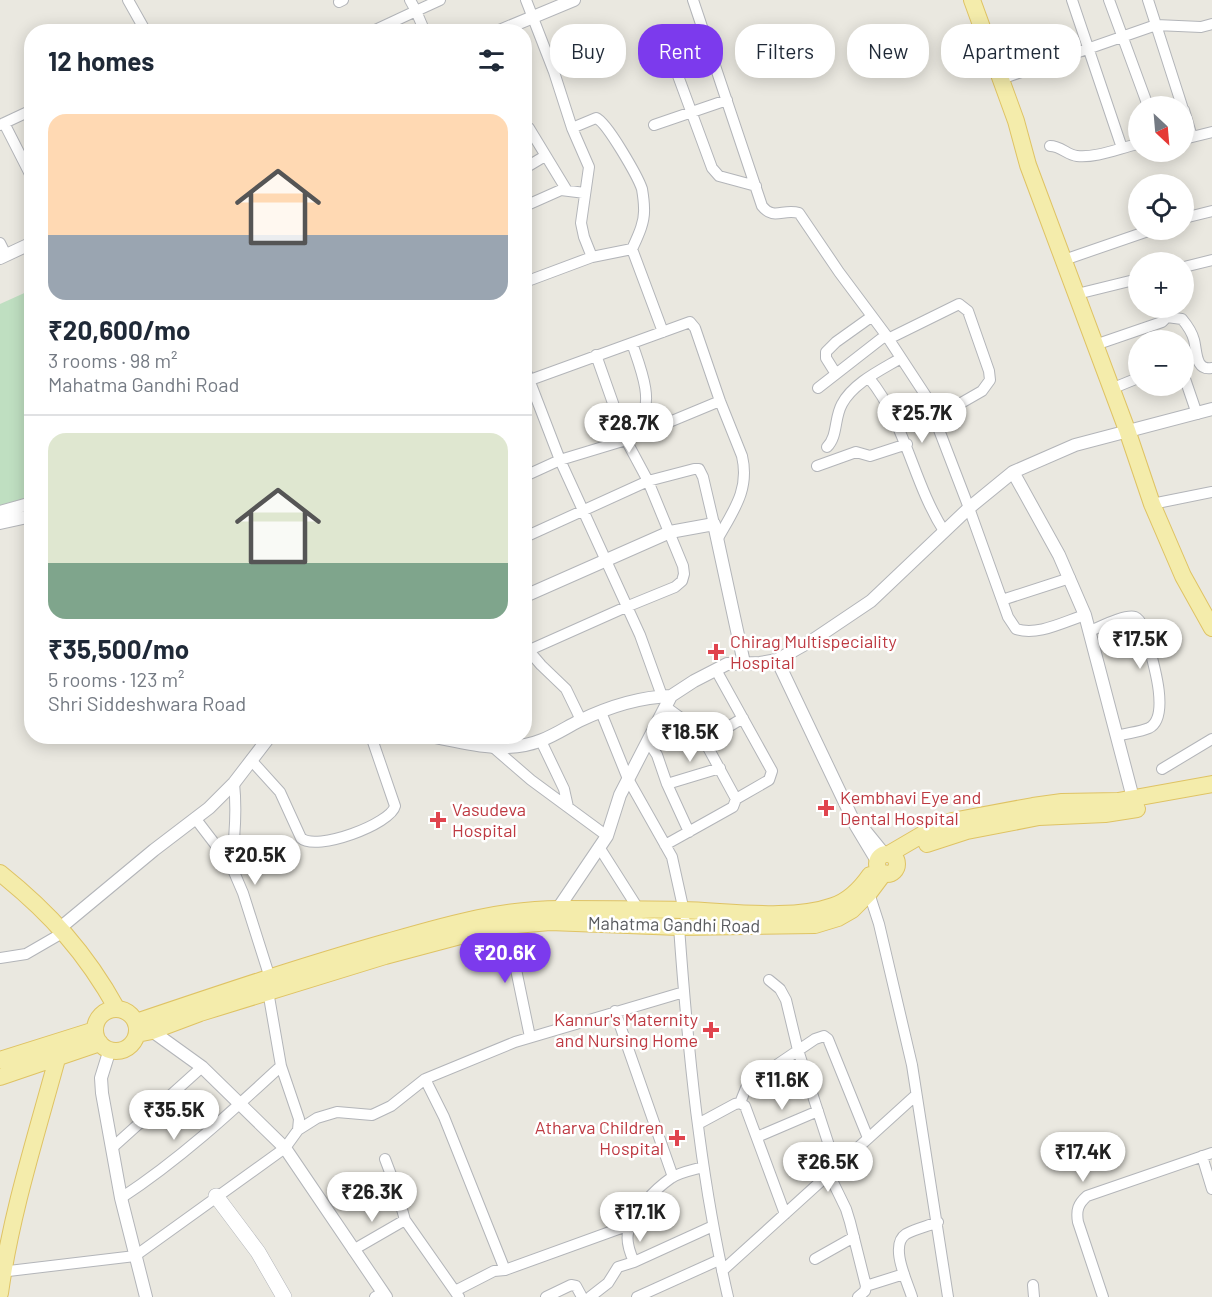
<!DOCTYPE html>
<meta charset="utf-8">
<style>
:root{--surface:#fff;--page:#f2f2f3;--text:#1f2937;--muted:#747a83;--line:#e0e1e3;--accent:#7c3aed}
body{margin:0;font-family:Barlow,sans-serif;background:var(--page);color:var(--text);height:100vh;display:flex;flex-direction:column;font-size:22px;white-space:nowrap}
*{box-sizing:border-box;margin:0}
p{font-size:20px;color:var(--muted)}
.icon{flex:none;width:33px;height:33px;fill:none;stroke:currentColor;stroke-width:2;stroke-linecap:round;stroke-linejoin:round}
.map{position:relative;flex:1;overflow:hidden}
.panel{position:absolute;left:24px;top:24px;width:508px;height:720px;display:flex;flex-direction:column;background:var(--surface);border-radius:24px;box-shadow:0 3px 15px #0003}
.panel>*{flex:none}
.top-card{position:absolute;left:550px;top:24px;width:570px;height:54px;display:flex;gap:12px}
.needle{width:39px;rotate:154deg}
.fabs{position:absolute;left:1128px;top:96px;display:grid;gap:12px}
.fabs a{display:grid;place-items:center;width:66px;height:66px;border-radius:50%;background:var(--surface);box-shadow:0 3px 15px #0003;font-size:30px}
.price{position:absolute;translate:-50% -51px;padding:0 14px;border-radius:21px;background:#fff;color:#222;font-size:20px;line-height:39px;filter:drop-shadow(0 2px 3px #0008)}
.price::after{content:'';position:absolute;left:50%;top:36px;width:18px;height:14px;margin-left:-9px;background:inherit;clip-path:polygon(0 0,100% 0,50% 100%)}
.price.on{background:var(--accent);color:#fff}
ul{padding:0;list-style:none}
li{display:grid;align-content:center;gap:12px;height:318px;padding:0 24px}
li+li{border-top:2px solid var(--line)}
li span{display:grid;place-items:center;height:186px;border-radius:18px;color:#555}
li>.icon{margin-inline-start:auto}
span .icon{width:108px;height:108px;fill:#fffc;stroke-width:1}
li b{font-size:26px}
h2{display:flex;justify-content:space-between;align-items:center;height:72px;padding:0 24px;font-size:26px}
.chip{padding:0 21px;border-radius:24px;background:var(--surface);box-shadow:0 3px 15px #0003;font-size:21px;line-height:54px}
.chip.on{background:var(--accent);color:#fff}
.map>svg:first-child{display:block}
</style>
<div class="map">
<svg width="1212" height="1297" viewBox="0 0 1212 1297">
<rect width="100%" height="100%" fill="#eae8e0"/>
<path fill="#bfdfc1" d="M 31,290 L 31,512 L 0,519 L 0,304 Z"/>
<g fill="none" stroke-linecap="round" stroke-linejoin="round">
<defs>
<path id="minor" d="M 128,0 L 146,32
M 526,0 L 554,72 L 572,128 L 589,167 L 581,223 L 584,237 L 592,257
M 693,0 L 762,206 C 774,221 783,208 799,213 L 839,272 L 886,335 L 926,396 L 969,508 L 1008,617 L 1016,629 C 1038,636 1063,622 1085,615
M 1072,0 L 1122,148
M 1109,0 L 1148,106
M 1148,0 L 1182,106
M 339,2 L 343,0
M 371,32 L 416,11 L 410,0
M 425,32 L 416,11 L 440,0
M 663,35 L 712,168 L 719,176 L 756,186
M 1001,79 L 1156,25 L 1201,27 L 1212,24
M 1184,110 L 1192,137
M 4,123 L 32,178
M 0,125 L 32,110
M 525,125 L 529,128 L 566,189
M 654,125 L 727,100
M 572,128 L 596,118 C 607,122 638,177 642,189 C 643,195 644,202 644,208 C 645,222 638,236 632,249 L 663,332
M 1184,139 L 1212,132
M 1050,146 C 1061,146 1067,155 1077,156 C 1097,158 1119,148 1138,144
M 525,168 L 545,156
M 525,206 L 561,190 L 585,193
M 1184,218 L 1212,211
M 0,243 L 6,255
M 1064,260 L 1151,230
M 1184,267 L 1212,260
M 525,282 L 592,257 L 632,249
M 1077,294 L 1138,279
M 1167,317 L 1182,319 C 1187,325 1192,332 1194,340 C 1197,351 1195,371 1212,368
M 888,339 L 959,304 L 968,311 L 989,371 L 990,380 L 982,391 L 935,418
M 1095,345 L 1162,322 L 1167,317 L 1166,308
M 525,369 L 560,460 L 640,635 L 662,696
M 836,374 L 826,358 L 826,352 L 836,342 L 871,317
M 1184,376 L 1197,414
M 869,378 C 906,423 913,483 944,531
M 530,380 L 690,322 L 695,328 L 720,401 L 742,456 C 750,490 733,511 717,540
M 818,388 L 886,335
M 1111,389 L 1138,378
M 622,427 C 627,425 635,423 639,419 C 656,403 638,362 632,343
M 827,447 C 838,436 834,418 842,404 C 853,383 881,370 901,358
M 817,466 L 856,452 L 870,456 L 907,444
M 525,476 L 560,460 L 626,440 L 720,401
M 1152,504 L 1212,492
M 525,537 L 648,481 L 694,469 L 699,469 L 703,477 L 714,524
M 1002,600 L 1070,578
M 1090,631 C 1100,627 1125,614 1135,617 C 1140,619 1142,625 1144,629 C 1149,649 1173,716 1149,728 C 1140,732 1127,733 1117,736
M 529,651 L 541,665 L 566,689 L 581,720
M 525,652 L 626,607 L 675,587 L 682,581 L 684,574 L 683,566 L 648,481 L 626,440 L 596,355
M 716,670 L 772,771 L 769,780 L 736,799
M 601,712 L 628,779 L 672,857 L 685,916
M 541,741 L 564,789 L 568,807
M 648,741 L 657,755 L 667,784 L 689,832
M 705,741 L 743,718
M 494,748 L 531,780 L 607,836
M 251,760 L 280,792 L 301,838 C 316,852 391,824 395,806 L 371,736
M 1162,769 L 1212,739
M 667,784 L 720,768
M 195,818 L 231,865 L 243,893 L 270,978
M 665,845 L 733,807 L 736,799 L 699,731 L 666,707
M 599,847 L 639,910
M 231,865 C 235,837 237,811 234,783
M 869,893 L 879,924 L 912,1065 L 948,1297
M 507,926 L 530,1037
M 679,927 C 688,1051 700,1176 728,1297
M 0,958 L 26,954 L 64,932
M 769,980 L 780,989 L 786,1000 L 798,1050 L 836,1167
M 268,991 L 281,1066 L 299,1119 L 298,1130
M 615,1011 L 673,1177
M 425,1079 L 444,1117 L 505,1270
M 740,1103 L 746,1088 L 753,1081 L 815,1039 L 824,1036 L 828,1039 L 868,1138
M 698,1124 L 735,1104 L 740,1103 L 745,1106 L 785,1214
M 757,1137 L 818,1111
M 113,1147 L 202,1067
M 1202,1156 L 1212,1189
M 385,1159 L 396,1188 L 405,1220 L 459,1297
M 829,1174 L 846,1209 L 850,1222 L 866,1286 L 865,1291 L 858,1297
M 121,1198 C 179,1160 230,1113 281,1066
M 353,1250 L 405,1220
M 815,1259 L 854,1237
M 634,1262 C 630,1253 625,1239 629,1230 C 635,1210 654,1190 671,1178 C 680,1172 693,1170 703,1167
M 722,1271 L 916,1095
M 0,1272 L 135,1256 L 285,1148 L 298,1130 L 317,1118 L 337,1112 L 372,1115 L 391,1106 L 425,1079 L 515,1042 L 684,992
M 1033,1285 L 1034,1297
M 866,1286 L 904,1274
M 455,1291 L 494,1271 L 505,1270 L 621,1228 L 629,1228
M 375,1297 L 383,1293
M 546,1297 L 571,1285 L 576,1286 L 582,1297
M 590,1297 L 608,1283 L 618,1267 L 634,1262 L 713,1226
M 637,1297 L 719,1260
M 912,1297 C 907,1281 889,1245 906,1234 C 915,1229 928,1226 938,1222
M 1103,1297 L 1078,1222 C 1076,1210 1078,1204 1087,1196 L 1212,1153"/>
<path id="tertiary" d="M 497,32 L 574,0
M 0,258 L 32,243
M 1013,472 L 1059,555 L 1085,615 L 1133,798
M 0,512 L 32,503
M 0,523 L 32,516
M 525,596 L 670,532 L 714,524 L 744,663
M 777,660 L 856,826 L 877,861
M 430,736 C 467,743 505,755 542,740 C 555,735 567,727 579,721 C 608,707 639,697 671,696
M 858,822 L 884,854
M 555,913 L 607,836 L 620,795 L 671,696 L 694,681 L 727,664 L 760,663 L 777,660 L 816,638 L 871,601 L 969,508 L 1013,472 L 1075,445 L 1212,409
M 60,928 L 154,850 L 209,808 L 234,783 L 270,736
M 152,1031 L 202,1067 L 285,1148 L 386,1297
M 110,1049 L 101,1078 L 102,1093 L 121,1198 L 146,1297"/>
<path id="secondary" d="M 216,1196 L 258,1252 L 284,1297"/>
<path id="primary" d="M 972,0 L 1016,121 L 1028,165 L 1127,430 L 1152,504 L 1183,576 L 1212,628
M 927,844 L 967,831 L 1039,817 L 1105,814 L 1137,809
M 889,854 L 930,830 L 952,821 L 1033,806 L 1062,802 L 1118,801 L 1212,784
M877 864a10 10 0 1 1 20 0a10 10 0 1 1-20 0Z
M 0,873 C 50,913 86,953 117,1009
M95 1030a21 21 0 1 1 42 0a21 21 0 1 1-42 0Z
M 136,1022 C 219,994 302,966 387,942 C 446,925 503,908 565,909 C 604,909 644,909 683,910 C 728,911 791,921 833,906 C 848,901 861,888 870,875
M 137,1034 L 152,1031 L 200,1013 L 385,956 L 494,927 L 550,922 L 679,927 L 815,925 L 838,918 L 852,910 L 869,893 L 884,873
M 0,1060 L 95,1030
M 0,1077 L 100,1043
M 0,1293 C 11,1214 36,1136 57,1059"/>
</defs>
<use href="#minor" stroke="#b3b5b9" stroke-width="12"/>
<use href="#tertiary" stroke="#b3b5b9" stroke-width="14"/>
<use href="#secondary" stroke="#b2b4b9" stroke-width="16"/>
<use href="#primary" stroke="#dfc364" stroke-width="18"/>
<use href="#minor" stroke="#fff" stroke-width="10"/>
<use href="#tertiary" stroke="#fff" stroke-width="12"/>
<use href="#secondary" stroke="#fff" stroke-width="15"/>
<use href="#primary" stroke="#f4ecab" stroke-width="16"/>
</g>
<g fill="#e0444e" stroke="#fff" stroke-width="2">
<path d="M713 643h6v6h6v6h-6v6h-6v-6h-6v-6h6z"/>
<path d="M823 799h6v6h6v6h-6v6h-6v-6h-6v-6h6z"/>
<path d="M435 811h6v6h6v6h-6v6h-6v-6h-6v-6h6z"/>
<path d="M708 1021h6v6h6v6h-6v6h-6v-6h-6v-6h6z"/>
<path d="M674 1129h6v6h6v6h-6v6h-6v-6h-6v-6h6z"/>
</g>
<g text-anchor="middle" stroke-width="5" stroke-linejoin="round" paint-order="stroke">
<g font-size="18" fill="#be3a42" stroke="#fff" text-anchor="start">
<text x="730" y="648">Chirag Multispeciality<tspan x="730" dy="21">Hospital</tspan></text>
<text x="840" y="804">Kembhavi Eye and<tspan x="840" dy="21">Dental Hospital</tspan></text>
<text x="452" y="816">Vasudeva<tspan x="452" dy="21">Hospital</tspan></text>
<text x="698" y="1026" text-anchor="end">Kannur's Maternity<tspan x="698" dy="21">and Nursing Home</tspan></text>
<text x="664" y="1134" text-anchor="end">Atharva Children<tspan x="664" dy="21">Hospital</tspan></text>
</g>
<g font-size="18" fill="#595b5f" stroke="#fff">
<text transform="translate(674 925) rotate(1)" y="6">Mahatma Gandhi Road</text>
</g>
</g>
</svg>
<div class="fabs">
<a><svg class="needle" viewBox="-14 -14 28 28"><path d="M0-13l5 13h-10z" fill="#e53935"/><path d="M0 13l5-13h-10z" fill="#747a83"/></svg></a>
<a><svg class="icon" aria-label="locate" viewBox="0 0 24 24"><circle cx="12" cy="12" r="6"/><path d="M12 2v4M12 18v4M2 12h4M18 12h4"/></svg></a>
<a>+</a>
<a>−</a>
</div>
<b class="price" style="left:922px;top:444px">₹25.7K</b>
<b class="price" style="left:629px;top:454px">₹28.7K</b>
<b class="price" style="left:1140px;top:670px">₹17.5K</b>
<b class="price" style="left:690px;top:763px">₹18.5K</b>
<b class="price" style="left:255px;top:886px">₹20.5K</b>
<b class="price on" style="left:505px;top:984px">₹20.6K</b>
<b class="price" style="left:782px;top:1111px">₹11.6K</b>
<b class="price" style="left:174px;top:1141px">₹35.5K</b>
<b class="price" style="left:1083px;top:1183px">₹17.4K</b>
<b class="price" style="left:828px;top:1193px">₹26.5K</b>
<b class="price" style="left:372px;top:1223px">₹26.3K</b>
<b class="price" style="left:640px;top:1243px">₹17.1K</b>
<div class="top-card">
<a class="chip">Buy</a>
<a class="chip on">Rent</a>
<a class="chip">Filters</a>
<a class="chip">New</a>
<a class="chip">Apartment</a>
</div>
<section class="panel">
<h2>12 homes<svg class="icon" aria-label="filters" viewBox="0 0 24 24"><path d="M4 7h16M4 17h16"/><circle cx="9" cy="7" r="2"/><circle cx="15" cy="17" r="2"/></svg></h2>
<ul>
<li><span style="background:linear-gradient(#ffd9b3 65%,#9aa5b1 0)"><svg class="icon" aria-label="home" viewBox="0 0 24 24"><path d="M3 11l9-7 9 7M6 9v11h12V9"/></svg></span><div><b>₹20,600/mo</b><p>3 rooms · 98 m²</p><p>Mahatma Gandhi Road</p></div></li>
<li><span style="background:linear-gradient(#dfe7d0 70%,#7fa58c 0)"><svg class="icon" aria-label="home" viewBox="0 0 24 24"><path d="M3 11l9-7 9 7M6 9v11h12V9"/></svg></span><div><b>₹35,500/mo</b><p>5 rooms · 123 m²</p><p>Shri Siddeshwara Road</p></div></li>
</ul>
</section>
</div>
